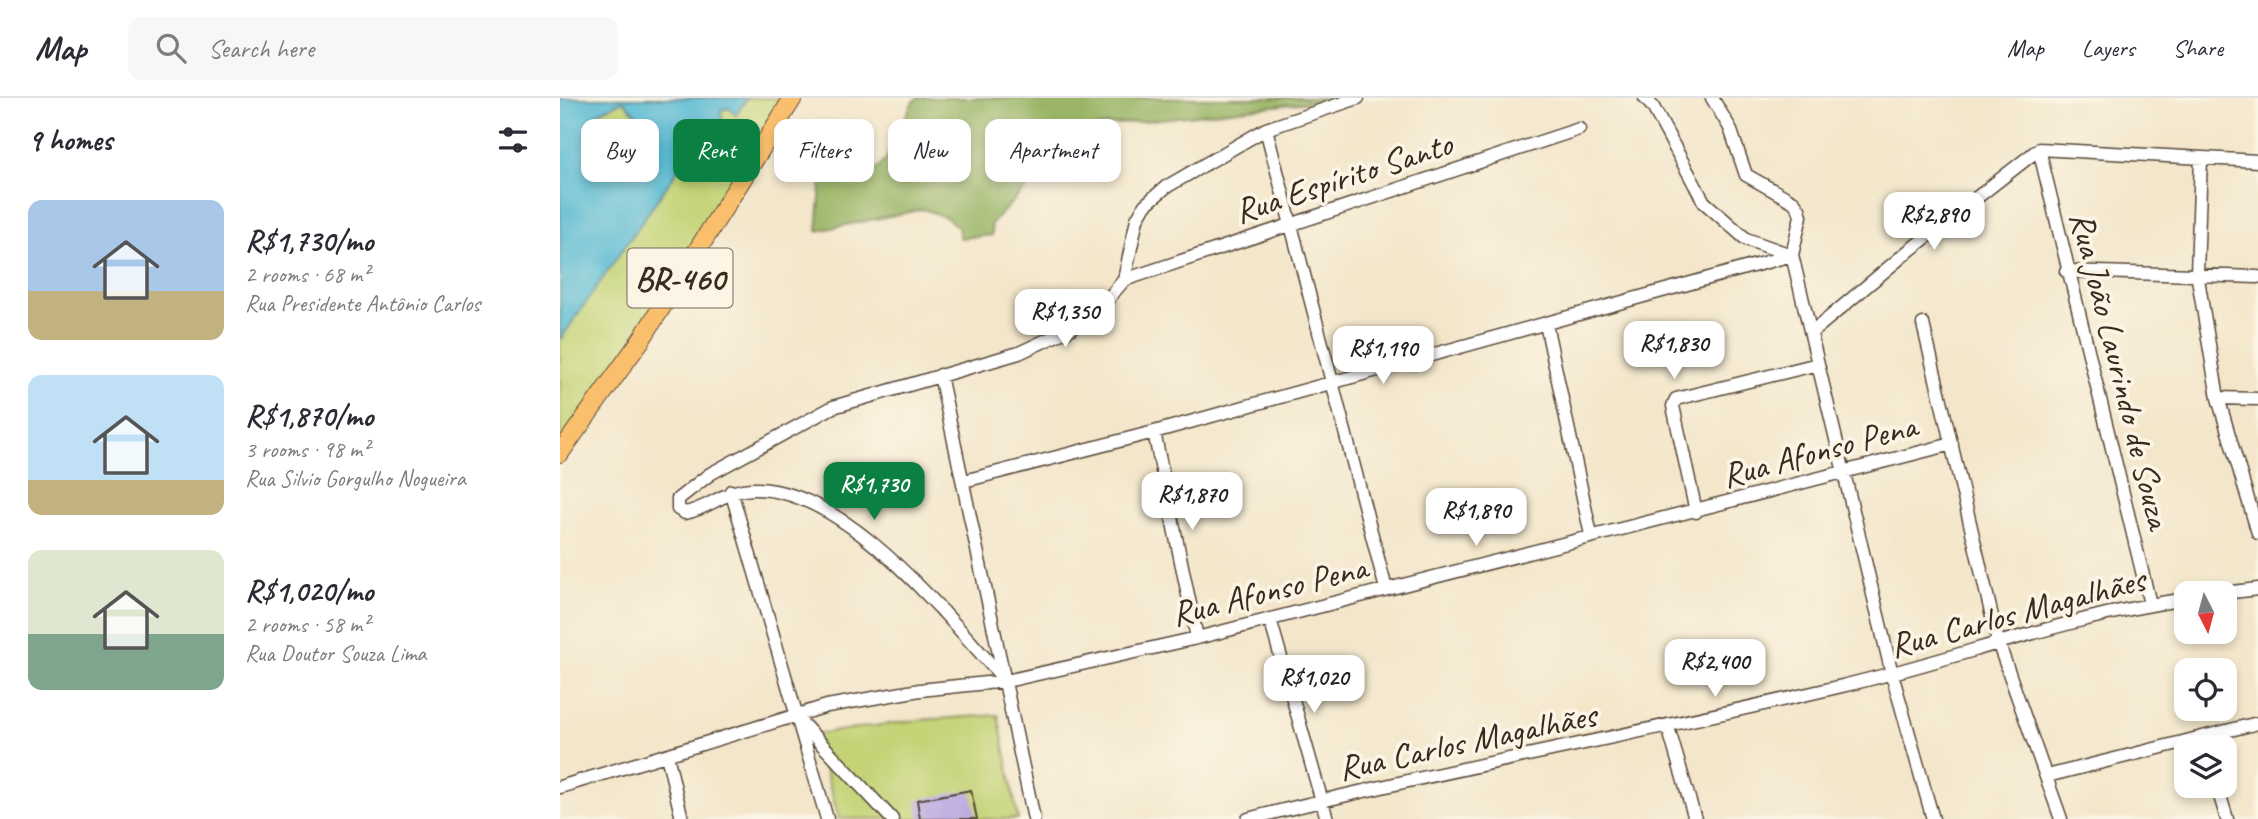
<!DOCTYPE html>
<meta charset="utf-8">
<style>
:root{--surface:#fff;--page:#f7f7f7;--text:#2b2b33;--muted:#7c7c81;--line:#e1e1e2;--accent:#0b8043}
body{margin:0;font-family:Caveat,sans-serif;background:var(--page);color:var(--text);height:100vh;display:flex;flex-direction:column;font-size:26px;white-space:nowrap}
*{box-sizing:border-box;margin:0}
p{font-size:23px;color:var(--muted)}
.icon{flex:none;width:38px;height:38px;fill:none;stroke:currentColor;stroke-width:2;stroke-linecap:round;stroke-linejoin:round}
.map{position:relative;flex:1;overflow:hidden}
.drawer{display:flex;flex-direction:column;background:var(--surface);width:560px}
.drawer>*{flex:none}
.banner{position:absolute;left:21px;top:21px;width:665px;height:63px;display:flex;gap:14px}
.needle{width:46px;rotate:174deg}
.controls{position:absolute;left:1614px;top:483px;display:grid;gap:14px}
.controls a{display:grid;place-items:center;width:63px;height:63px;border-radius:14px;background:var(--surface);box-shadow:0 4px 10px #0003;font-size:35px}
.price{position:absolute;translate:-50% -60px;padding:0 16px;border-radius:14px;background:#fff;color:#222;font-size:23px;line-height:46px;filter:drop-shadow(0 2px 4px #0008)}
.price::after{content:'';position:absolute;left:50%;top:42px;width:21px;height:16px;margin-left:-10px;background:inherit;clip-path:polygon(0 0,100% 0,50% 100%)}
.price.active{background:var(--accent);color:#fff}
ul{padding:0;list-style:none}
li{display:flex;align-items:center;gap:21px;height:175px;padding:0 28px}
li span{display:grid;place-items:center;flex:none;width:196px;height:140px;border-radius:14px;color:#555}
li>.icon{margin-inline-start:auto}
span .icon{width:84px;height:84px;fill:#fffc;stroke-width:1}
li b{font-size:30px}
h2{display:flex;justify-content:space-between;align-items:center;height:84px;padding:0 28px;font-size:30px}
.tag{padding:0 24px;border-radius:14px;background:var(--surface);box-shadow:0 4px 10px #0003;font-size:24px;line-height:63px}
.tag.active{background:var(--accent);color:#fff}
header{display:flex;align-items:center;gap:42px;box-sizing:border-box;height:98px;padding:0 35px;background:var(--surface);border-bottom:2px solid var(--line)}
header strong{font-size:33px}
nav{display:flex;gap:38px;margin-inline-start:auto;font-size:24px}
.search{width:490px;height:63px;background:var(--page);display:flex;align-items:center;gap:18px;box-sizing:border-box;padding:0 24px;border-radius:14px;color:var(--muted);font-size:26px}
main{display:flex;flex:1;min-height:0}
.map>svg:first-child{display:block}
</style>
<header>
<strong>Map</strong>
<div class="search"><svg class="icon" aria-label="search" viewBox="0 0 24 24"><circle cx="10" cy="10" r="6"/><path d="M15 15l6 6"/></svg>Search here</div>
<nav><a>Map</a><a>Layers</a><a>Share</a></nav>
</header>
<main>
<section class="drawer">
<h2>9 homes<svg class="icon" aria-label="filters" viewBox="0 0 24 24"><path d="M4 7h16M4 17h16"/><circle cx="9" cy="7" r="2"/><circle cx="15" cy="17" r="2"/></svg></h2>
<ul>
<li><span style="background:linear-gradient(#a9c7e8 65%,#c2b280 0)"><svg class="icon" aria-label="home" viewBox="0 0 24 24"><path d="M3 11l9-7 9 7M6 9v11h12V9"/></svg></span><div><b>R$1,730/mo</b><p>2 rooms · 68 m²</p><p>Rua Presidente Antônio Carlos</p></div></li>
<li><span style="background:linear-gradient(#bfe0f5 75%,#c2b280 0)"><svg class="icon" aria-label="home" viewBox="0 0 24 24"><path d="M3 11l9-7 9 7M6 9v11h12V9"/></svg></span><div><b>R$1,870/mo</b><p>3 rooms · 98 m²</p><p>Rua Silvio Gorgulho Nogueira</p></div></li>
<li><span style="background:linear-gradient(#dfe7d0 60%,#7fa58c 0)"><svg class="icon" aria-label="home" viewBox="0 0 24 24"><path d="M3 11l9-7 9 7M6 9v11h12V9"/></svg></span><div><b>R$1,020/mo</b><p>2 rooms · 58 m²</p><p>Rua Doutor Souza Lima</p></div></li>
</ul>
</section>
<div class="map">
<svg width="1698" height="721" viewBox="0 0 1698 721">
<rect width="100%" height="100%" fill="#fcf5e5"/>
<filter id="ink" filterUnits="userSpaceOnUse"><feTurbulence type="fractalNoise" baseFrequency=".0143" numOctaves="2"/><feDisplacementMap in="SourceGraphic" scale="14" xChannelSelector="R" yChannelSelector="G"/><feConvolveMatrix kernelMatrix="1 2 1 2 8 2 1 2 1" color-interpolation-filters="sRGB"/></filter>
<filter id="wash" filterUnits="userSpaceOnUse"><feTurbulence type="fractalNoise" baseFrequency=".00686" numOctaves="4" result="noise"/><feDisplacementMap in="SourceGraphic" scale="28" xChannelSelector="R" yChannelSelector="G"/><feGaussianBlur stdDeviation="1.57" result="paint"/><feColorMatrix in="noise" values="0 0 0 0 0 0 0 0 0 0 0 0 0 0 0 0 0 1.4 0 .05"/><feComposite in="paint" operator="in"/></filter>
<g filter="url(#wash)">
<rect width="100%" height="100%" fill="#f3e6ca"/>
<path fill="#c3d375" stroke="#7f7e4a" stroke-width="2" d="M 0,0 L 233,0 L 0,355 Z
M 438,617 L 458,721 L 279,721 L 255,636 L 358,622 Z"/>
<path fill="#9ab566" stroke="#6a7042" stroke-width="2" d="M 358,0 L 784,0 L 540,28 L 490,65 L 431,126 L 432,137 L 400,140 L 398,129 L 387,120 L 364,111 L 257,133 L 262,78 L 316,72 L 326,61 L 353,3 Z"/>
<path fill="#55b9d3" stroke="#487278" stroke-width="2" fill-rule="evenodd" d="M 0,0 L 187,0 L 176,17 L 169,10 L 161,12 L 162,21 L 142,61 L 120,69 L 0,242 ZM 63,3 L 81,21 L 72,55 L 55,64 L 34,61 L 26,42 L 37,15 Z"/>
<g id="blocks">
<path fill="#baa7e0" d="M 411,692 L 417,721 L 360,721 L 357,702 Z"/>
</g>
</g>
<g filter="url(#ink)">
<use href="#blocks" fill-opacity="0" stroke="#574638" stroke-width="2"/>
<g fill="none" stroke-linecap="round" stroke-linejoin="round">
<defs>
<path id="street" d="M 1085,0 L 1093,9 L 1144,104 L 1186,141 L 1231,157
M 1152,0 L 1170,30 L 1186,77 L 1234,104 L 1239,111 L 1241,118 L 1232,157 L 1332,576 L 1373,721
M 706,31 L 826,491
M 1479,51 L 1590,506
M 1479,51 L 1698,63
M 1641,60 L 1637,175 L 1658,300 L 1698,435
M 1506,173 L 1698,179
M 564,182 L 1019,31
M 986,226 L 1031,437
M 1363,226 L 1438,544 L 1501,721
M 1251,235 L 1346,155 L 1479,51
M 380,277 L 474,721
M 1658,300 L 1698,301
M 594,334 L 637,540
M 404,383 L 594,334 L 1232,157
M 171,393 L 267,721
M 1136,414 L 1113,308 L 1116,301 L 1258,266
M 1664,495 L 1698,491
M 710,521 L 767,721
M 446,583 C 387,520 287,390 194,391 C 165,391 151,410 125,415 L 118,411 L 118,401 L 150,376 L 273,309 L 459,255 L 512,230 L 542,208 L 564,182 L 577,121 L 585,107 L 606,89 L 706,31 L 798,0
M 237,620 L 332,721
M 1108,629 L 1135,721
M 107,657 L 122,721
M 1487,678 L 1698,625
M 1657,688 L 1667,721
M 0,689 L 267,608 L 360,592 L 446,583 L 637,540 L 1392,346
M 688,721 C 885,671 1085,635 1282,588 C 1397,561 1508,518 1626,501"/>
<path id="primary" d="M 0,355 L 81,242 L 233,0"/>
</defs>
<use href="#street" stroke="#574638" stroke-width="15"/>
<use href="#primary" stroke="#574638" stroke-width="20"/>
<use href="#street" stroke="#fff" stroke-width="12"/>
<use href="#primary" stroke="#f9bf6d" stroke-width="18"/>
</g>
</g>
<g text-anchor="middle" stroke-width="7" stroke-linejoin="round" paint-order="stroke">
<rect fill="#fcf5e5" stroke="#75675a" stroke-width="2" x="67.5" y="150.5" width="105" height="59" rx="5"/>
<g font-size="33" font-weight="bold" fill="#3b2a1e">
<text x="120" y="192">BR-460</text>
</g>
<g font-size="35" fill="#3b2a1e" stroke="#fcf5e5">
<text transform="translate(783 79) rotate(-18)" y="12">Rua Espírito Santo</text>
<text transform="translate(1561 272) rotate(76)" y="12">Rua João Laurindo de Souza</text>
<text transform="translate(1259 352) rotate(-15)" y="12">Rua Afonso Pena</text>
<text transform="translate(709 492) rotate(-14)" y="12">Rua Afonso Pena</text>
<text transform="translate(1457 514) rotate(-15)" y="12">Rua Carlos Magalhães</text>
<text transform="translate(907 643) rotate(-12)" y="12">Rua Carlos Magalhães</text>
</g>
</g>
</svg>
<div class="controls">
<a><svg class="needle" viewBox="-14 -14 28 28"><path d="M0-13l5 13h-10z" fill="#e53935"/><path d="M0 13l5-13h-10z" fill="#7c7c81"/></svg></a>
<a><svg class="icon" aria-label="locate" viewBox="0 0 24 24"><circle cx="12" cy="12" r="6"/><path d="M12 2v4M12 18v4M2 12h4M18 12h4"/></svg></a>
<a><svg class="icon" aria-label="layers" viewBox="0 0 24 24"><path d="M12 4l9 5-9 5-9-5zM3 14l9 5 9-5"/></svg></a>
</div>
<b class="price" style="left:1374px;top:154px">R$2,890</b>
<b class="price" style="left:505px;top:251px">R$1,350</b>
<b class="price" style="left:1114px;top:283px">R$1,830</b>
<b class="price" style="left:823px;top:288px">R$1,190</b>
<b class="price active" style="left:314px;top:424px">R$1,730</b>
<b class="price" style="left:632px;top:434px">R$1,870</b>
<b class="price" style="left:916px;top:450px">R$1,890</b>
<b class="price" style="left:1155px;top:601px">R$2,400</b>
<b class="price" style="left:754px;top:617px">R$1,020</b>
<div class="banner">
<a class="tag">Buy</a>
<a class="tag active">Rent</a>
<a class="tag">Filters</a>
<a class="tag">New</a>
<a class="tag">Apartment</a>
</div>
</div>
</main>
